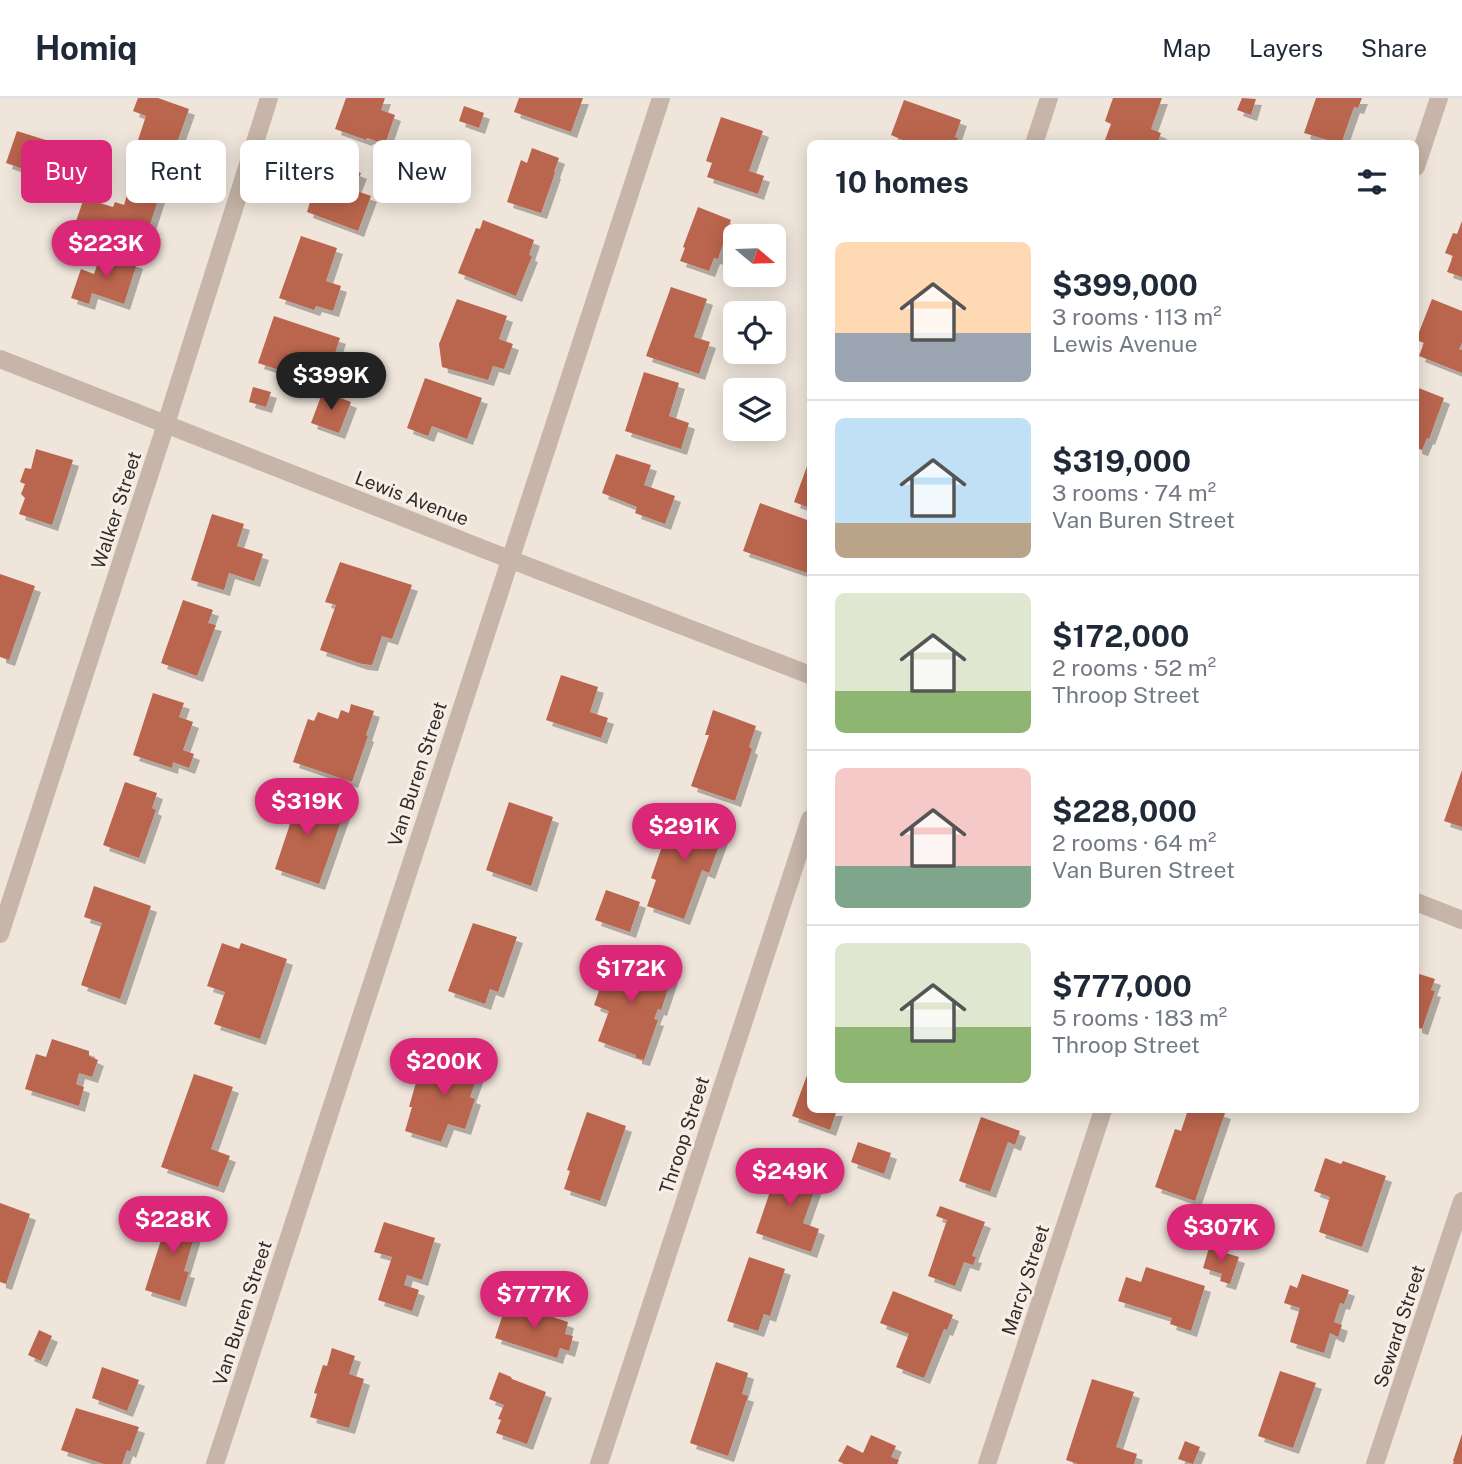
<!DOCTYPE html>
<meta charset="utf-8">
<style>
:root{--surface:#fff;--page:#f6f6f7;--text:#1f2937;--muted:#747a83;--line:#e0e1e3;--accent:#db2777}
body{margin:0;font-family:"Public Sans",sans-serif;background:var(--page);color:var(--text);height:100vh;display:flex;flex-direction:column;font-size:26px;white-space:nowrap}
*{box-sizing:border-box;margin:0}
p{font-size:23px;color:var(--muted)}
.icon{flex:none;width:38px;height:38px;fill:none;stroke:currentColor;stroke-width:2;stroke-linecap:round;stroke-linejoin:round}
.map{position:relative;flex:1;overflow:hidden}
.details{position:absolute;left:807px;top:42px;width:612px;height:973px;display:flex;flex-direction:column;background:var(--surface);border-radius:10px;box-shadow:0 4px 18px #0003}
.details>*{flex:none}
.hud{position:absolute;left:21px;top:42px;width:665px;height:63px;display:flex;gap:14px}
.needle{width:46px;rotate:109deg}
.controls{position:absolute;left:723px;top:126px;display:grid;gap:14px}
.controls a{display:grid;place-items:center;width:63px;height:63px;border-radius:10px;background:var(--surface);box-shadow:0 4px 18px #0003;font-size:35px}
.price{position:absolute;translate:-50% -60px;padding:0 16px;border-radius:24px;background:var(--accent);color:#fff;font-size:23px;line-height:46px;filter:drop-shadow(0 2px 4px #0008)}
.price::after{content:'';position:absolute;left:50%;top:42px;width:21px;height:16px;margin-left:-10px;background:inherit;clip-path:polygon(0 0,100% 0,50% 100%)}
.price.on{background:#222;color:#fff}
ul{padding:0;list-style:none}
li{display:flex;align-items:center;gap:21px;height:175px;padding:0 28px}
li+li{border-top:2px solid var(--line)}
li span{display:grid;place-items:center;flex:none;width:196px;height:140px;border-radius:10px;color:#555}
li>.icon{margin-inline-start:auto}
span .icon{width:84px;height:84px;fill:#fffc;stroke-width:1}
li b{font-size:30px}
h2{display:flex;justify-content:space-between;align-items:center;height:84px;padding:0 28px;font-size:30px}
.pill{padding:0 24px;border-radius:10px;background:var(--surface);box-shadow:0 4px 18px #0003;font-size:24px;line-height:63px}
.pill.on{background:var(--accent);color:#fff}
header{display:flex;align-items:center;gap:42px;box-sizing:border-box;height:98px;padding:0 35px;background:var(--surface);border-bottom:2px solid var(--line)}
header strong{font-size:33px}
nav{display:flex;gap:38px;margin-inline-start:auto;font-size:24px}
.map>svg:first-child{display:block}
</style>
<header>
<strong>Homiq</strong>
<nav><a>Map</a><a>Layers</a><a>Share</a></nav>
</header>
<div class="map">
<svg width="1462" height="1366" viewBox="0 0 1462 1366">
<defs>
<filter id="shadow"><feDropShadow dx="6" dy="6" stdDeviation="0" flood-color="#0004"/></filter>
</defs>
<rect width="100%" height="100%" fill="#efe5db"/>
<path fill="#ba654e" filter="url(#shadow)" d="M 138,0 L 158,0 L 189,11 L 168,70 L 133,57 L 146,18 L 133,13 Z
M 346,0 L 385,0 L 381,12 L 395,17 L 385,46 L 367,40 L 366,42 L 335,31 Z
M 519,0 L 583,0 L 571,34 L 514,14 Z
M 1113,0 L 1162,0 L 1151,31 L 1161,35 L 1157,46 L 1114,46 L 1105,42 L 1111,26 L 1105,23 Z
M 1242,0 L 1256,1 L 1251,17 L 1237,12 Z
M 1316,0 L 1362,0 L 1358,10 L 1354,9 L 1341,46 L 1304,35 Z
M 904,2 L 961,22 L 955,39 L 958,40 L 956,46 L 912,46 L 891,37 Z
M 464,8 L 484,15 L 479,30 L 459,23 Z
M 721,19 L 763,33 L 749,73 L 764,78 L 758,96 L 707,79 L 712,65 L 706,63 Z
M 17,33 L 52,44 L 41,77 L 6,65 Z
M 532,50 L 559,60 L 554,74 L 555,75 L 541,115 L 507,104 L 521,62 L 527,65 Z
M 323,60 L 361,75 L 354,92 L 371,98 L 358,133 L 307,114 Z
M 130,87 L 160,96 L 141,154 L 104,142 L 105,138 L 74,129 L 84,100 L 113,109 L 115,104 L 124,107 Z
M 698,109 L 731,122 L 718,161 L 714,160 L 709,173 L 680,163 L 685,150 L 683,149 Z
M 483,122 L 534,142 L 529,157 L 532,158 L 516,198 L 458,175 L 476,130 L 480,131 Z
M 1462,123 L 1462,179 L 1447,174 L 1453,158 L 1445,155 L 1453,135 L 1457,136 Z
M 301,138 L 337,150 L 326,183 L 341,188 L 333,213 L 316,208 L 314,212 L 279,200 Z
M 102,153 L 137,165 L 124,206 L 92,195 L 89,206 L 71,200 L 81,171 L 94,176 Z
M 671,189 L 707,201 L 694,239 L 710,244 L 699,276 L 646,258 Z
M 457,201 L 507,218 L 499,241 L 513,246 L 504,271 L 493,268 L 488,282 L 442,269 L 439,246 Z
M 1432,201 L 1462,213 L 1462,245 L 1459,251 L 1462,252 L 1462,275 L 1419,258 L 1424,245 L 1416,242 Z
M 274,218 L 340,240 L 326,283 L 304,276 L 303,280 L 258,265 Z
M 644,274 L 679,285 L 669,318 L 689,325 L 681,351 L 625,333 Z
M 425,280 L 482,300 L 467,341 L 432,328 L 428,338 L 407,330 Z
M 253,289 L 271,294 L 266,309 L 249,304 Z
M 1416,289 L 1444,300 L 1429,341 L 1427,340 L 1422,352 L 1416,350 Z
M 323,293 L 351,304 L 339,335 L 311,325 Z
M 36,351 L 73,362 L 52,427 L 19,416 L 25,400 L 21,396 L 25,386 L 20,384 L 25,370 L 31,371 Z
M 616,356 L 651,367 L 644,387 L 675,398 L 665,426 L 635,415 L 637,409 L 602,395 Z
M 810,360 L 810,410 L 794,404 Z
M 760,405 L 810,423 L 810,476 L 743,453 Z
M 212,416 L 244,426 L 237,448 L 263,456 L 254,483 L 229,475 L 224,492 L 191,482 Z
M 340,464 L 412,487 L 392,541 L 382,538 L 372,567 L 362,566 L 320,552 L 336,507 L 325,504 Z
M 0,476 L 35,488 L 9,562 L 0,559 Z
M 183,502 L 213,512 L 208,525 L 216,527 L 197,578 L 161,565 Z
M 561,577 L 598,589 L 590,614 L 608,620 L 601,640 L 546,622 Z
M 153,595 L 184,605 L 179,619 L 193,624 L 183,652 L 194,656 L 189,670 L 173,664 L 172,670 L 133,657 Z
M 351,606 L 374,613 L 366,637 L 368,638 L 352,684 L 293,664 L 308,621 L 314,623 L 318,614 L 338,621 L 341,612 L 349,615 Z
M 713,612 L 756,628 L 749,649 L 752,651 L 735,703 L 691,688 L 709,637 L 705,637 Z
M 1462,672 L 1462,729 L 1444,723 Z
M 125,684 L 157,695 L 152,710 L 156,712 L 139,760 L 103,747 Z
M 280,698 L 297,704 L 298,699 L 344,715 L 319,786 L 275,771 L 291,723 L 274,717 Z
M 509,704 L 553,719 L 531,788 L 486,772 Z
M 679,713 L 726,729 L 709,775 L 702,772 L 684,821 L 647,808 L 656,782 L 651,780 L 665,740 L 669,741 Z
M 94,788 L 151,808 L 120,901 L 81,887 L 102,825 L 84,819 Z
M 606,792 L 640,804 L 630,834 L 595,822 Z
M 473,825 L 517,839 L 498,894 L 490,891 L 485,906 L 448,893 Z
M 222,845 L 239,851 L 241,845 L 287,861 L 260,941 L 214,926 L 225,894 L 207,888 Z
M 612,856 L 636,864 L 635,866 L 672,879 L 661,912 L 658,911 L 654,921 L 658,922 L 644,962 L 636,960 L 636,957 L 598,943 L 609,913 L 594,907 Z
M 1416,875 L 1435,881 L 1431,892 L 1435,893 L 1422,931 L 1416,929 Z
M 52,941 L 89,953 L 89,958 L 98,962 L 92,979 L 79,975 L 76,986 L 84,989 L 79,1008 L 25,991 L 36,956 L 46,959 Z
M 445,953 L 482,965 L 470,999 L 475,1001 L 465,1031 L 448,1026 L 441,1044 L 405,1033 L 412,1009 L 409,1009 L 417,981 L 436,986 Z
M 810,969 L 810,1012 L 837,1012 L 830,1032 L 792,1018 Z
M 194,976 L 233,989 L 211,1051 L 230,1058 L 218,1089 L 161,1069 Z
M 1188,1012 L 1216,1012 L 1225,1015 L 1195,1103 L 1155,1089 L 1175,1031 L 1181,1033 Z
M 587,1014 L 626,1028 L 600,1103 L 564,1091 L 570,1073 L 567,1072 Z
M 981,1019 L 1020,1033 L 1015,1047 L 1008,1044 L 990,1094 L 959,1083 Z
M 858,1044 L 891,1055 L 884,1076 L 851,1064 Z
M 1325,1060 L 1341,1066 L 1343,1063 L 1386,1078 L 1362,1149 L 1319,1134 L 1330,1099 L 1314,1093 Z
M 780,1064 L 820,1077 L 803,1125 L 819,1131 L 811,1154 L 756,1135 Z
M 0,1105 L 30,1116 L 6,1186 L 0,1184 Z
M 940,1108 L 985,1124 L 972,1158 L 976,1159 L 973,1167 L 964,1164 L 955,1188 L 928,1178 L 947,1122 L 936,1118 Z
M 171,1111 L 200,1120 L 184,1173 L 189,1174 L 180,1203 L 145,1192 Z
M 384,1124 L 435,1140 L 422,1182 L 407,1177 L 404,1187 L 419,1192 L 412,1213 L 378,1202 L 392,1159 L 374,1154 Z
M 1209,1150 L 1239,1159 L 1230,1186 L 1220,1183 L 1222,1176 L 1203,1170 Z
M 749,1159 L 785,1171 L 770,1218 L 764,1216 L 758,1233 L 727,1223 Z
M 1146,1169 L 1205,1188 L 1191,1233 L 1170,1226 L 1172,1220 L 1118,1203 L 1126,1179 L 1141,1184 Z
M 1302,1176 L 1349,1192 L 1344,1206 L 1340,1205 L 1334,1224 L 1342,1227 L 1338,1239 L 1330,1235 L 1324,1255 L 1290,1244 L 1300,1210 L 1284,1205 L 1290,1187 L 1297,1190 Z
M 893,1193 L 953,1217 L 947,1232 L 944,1231 L 924,1280 L 896,1269 L 909,1236 L 880,1225 Z
M 507,1204 L 568,1224 L 565,1236 L 573,1238 L 569,1253 L 560,1250 L 557,1260 L 495,1240 Z
M 39,1232 L 52,1238 L 41,1263 L 28,1257 Z
M 332,1250 L 355,1258 L 349,1276 L 364,1281 L 349,1330 L 310,1319 L 317,1296 L 314,1295 L 323,1267 L 327,1268 Z
M 716,1264 L 748,1275 L 742,1296 L 748,1298 L 728,1358 L 690,1345 Z
M 102,1269 L 139,1282 L 127,1313 L 92,1300 Z
M 1280,1273 L 1316,1285 L 1293,1350 L 1258,1338 Z
M 499,1274 L 511,1279 L 512,1281 L 546,1294 L 527,1346 L 496,1335 L 501,1322 L 498,1321 L 504,1307 L 489,1301 Z
M 1092,1281 L 1134,1294 L 1116,1349 L 1137,1356 L 1134,1366 L 1078,1366 L 1066,1362 Z
M 76,1310 L 139,1329 L 130,1354 L 127,1352 L 122,1366 L 104,1366 L 61,1352 Z
M 1462,1336 L 1462,1366 L 1453,1366 L 1454,1363 L 1453,1363 Z
M 871,1337 L 896,1348 L 891,1359 L 899,1362 L 897,1366 L 844,1366 L 838,1363 L 847,1347 L 863,1355 Z
M 1185,1343 L 1200,1349 L 1193,1366 L 1178,1361 Z"/>
<g fill="none" stroke-linecap="round" stroke-linejoin="round">
<path stroke="#c6b5a8" stroke-width="18" d="M 1034,46 L 1049,0
M 1416,69 L 1439,0
M 0,261 L 509,461 L 810,577
M 1416,804 L 1462,822
M 0,836 L 166,326 L 269,0
M 215,1366 L 661,0
M 599,1366 L 810,721
M 987,1366 L 1103,1012
M 1375,1366 L 1462,1103"/>
</g>
<g text-anchor="middle" stroke-width="6" stroke-linejoin="round" paint-order="stroke">
<g font-size="19" fill="#332b27" stroke="#f7efe7">
<text transform="translate(412 400) rotate(21)" y="7">Lewis Avenue</text>
<text transform="translate(116 412) rotate(-72)" y="7">Walker Street</text>
<text transform="translate(417 676) rotate(-72)" y="7">Van Buren Street</text>
<text transform="translate(684 1037) rotate(-72)" y="7">Throop Street</text>
<text transform="translate(1025 1182) rotate(-72)" y="7">Marcy Street</text>
<text transform="translate(242 1215) rotate(-72)" y="7">Van Buren Street</text>
<text transform="translate(1399 1228) rotate(-72)" y="7">Seward Street</text>
</g>
</g>
</svg>
<div class="controls">
<a><svg class="needle" viewBox="-14 -14 28 28"><path d="M0-13l5 13h-10z" fill="#e53935"/><path d="M0 13l5-13h-10z" fill="#747a83"/></svg></a>
<a><svg class="icon" aria-label="locate" viewBox="0 0 24 24"><circle cx="12" cy="12" r="6"/><path d="M12 2v4M12 18v4M2 12h4M18 12h4"/></svg></a>
<a><svg class="icon" aria-label="layers" viewBox="0 0 24 24"><path d="M12 4l9 5-9 5-9-5zM3 14l9 5 9-5"/></svg></a>
</div>
<b class="price" style="left:106px;top:182px">$223K</b>
<b class="price on" style="left:331px;top:314px">$399K</b>
<b class="price" style="left:307px;top:740px">$319K</b>
<b class="price" style="left:684px;top:765px">$291K</b>
<b class="price" style="left:631px;top:907px">$172K</b>
<b class="price" style="left:444px;top:1000px">$200K</b>
<b class="price" style="left:790px;top:1110px">$249K</b>
<b class="price" style="left:173px;top:1158px">$228K</b>
<b class="price" style="left:1221px;top:1166px">$307K</b>
<b class="price" style="left:534px;top:1233px">$777K</b>
<div class="hud">
<a class="pill on">Buy</a>
<a class="pill">Rent</a>
<a class="pill">Filters</a>
<a class="pill">New</a>
</div>
<section class="details">
<h2>10 homes<svg class="icon" aria-label="filters" viewBox="0 0 24 24"><path d="M4 7h16M4 17h16"/><circle cx="9" cy="7" r="2"/><circle cx="15" cy="17" r="2"/></svg></h2>
<ul>
<li><span style="background:linear-gradient(#ffd9b3 65%,#9aa5b1 0)"><svg class="icon" aria-label="home" viewBox="0 0 24 24"><path d="M3 11l9-7 9 7M6 9v11h12V9"/></svg></span><div><b>$399,000</b><p>3 rooms · 113 m²</p><p>Lewis Avenue</p></div></li>
<li><span style="background:linear-gradient(#bfe0f5 75%,#b9a48a 0)"><svg class="icon" aria-label="home" viewBox="0 0 24 24"><path d="M3 11l9-7 9 7M6 9v11h12V9"/></svg></span><div><b>$319,000</b><p>3 rooms · 74 m²</p><p>Van Buren Street</p></div></li>
<li><span style="background:linear-gradient(#dfe7d0 70%,#8fb573 0)"><svg class="icon" aria-label="home" viewBox="0 0 24 24"><path d="M3 11l9-7 9 7M6 9v11h12V9"/></svg></span><div><b>$172,000</b><p>2 rooms · 52 m²</p><p>Throop Street</p></div></li>
<li><span style="background:linear-gradient(#f6c9c9 70%,#7fa58c 0)"><svg class="icon" aria-label="home" viewBox="0 0 24 24"><path d="M3 11l9-7 9 7M6 9v11h12V9"/></svg></span><div><b>$228,000</b><p>2 rooms · 64 m²</p><p>Van Buren Street</p></div></li>
<li><span style="background:linear-gradient(#dfe7d0 60%,#8fb573 0)"><svg class="icon" aria-label="home" viewBox="0 0 24 24"><path d="M3 11l9-7 9 7M6 9v11h12V9"/></svg></span><div><b>$777,000</b><p>5 rooms · 183 m²</p><p>Throop Street</p></div></li>
</ul>
</section>
</div>
